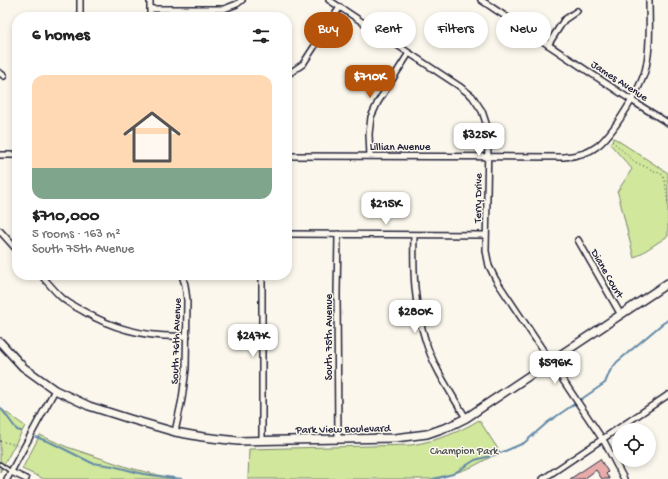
<!DOCTYPE html>
<meta charset="utf-8">
<style>
:root{--surface:#fff;--page:#f6f6f6;--text:#222;--muted:#767676;--accent:#b45309}
body{margin:0;font-family:"Gochi Hand",sans-serif;background:var(--page);color:var(--text);height:100vh;display:flex;flex-direction:column;font-size:15px;white-space:nowrap}
*{box-sizing:border-box;margin:0}
p{font-size:13px;color:var(--muted)}
.icon{flex:none;width:22px;height:22px;fill:none;stroke:currentColor;stroke-width:2;stroke-linecap:round;stroke-linejoin:round}
.map{position:relative;flex:1;overflow:hidden}
.drawer{position:absolute;left:12px;top:12px;width:280px;height:268px;display:flex;flex-direction:column;background:var(--surface);border-radius:16px;box-shadow:0 2px 6px #0003}
.drawer>*{flex:none}
.top-card{position:absolute;left:304px;top:12px;width:304px;height:36px;display:flex;gap:8px}
.controls{position:absolute;left:612px;top:423px;display:grid;gap:8px}
.controls a{display:grid;place-items:center;width:44px;height:44px;border-radius:50%;background:var(--surface);box-shadow:0 2px 6px #0003;font-size:20px}
.price{position:absolute;translate:-50% -34px;padding:0 9px;border-radius:8px;background:#fff;color:#222;font-size:13px;line-height:26px;filter:drop-shadow(0 1px 2px #0008)}
.price::after{content:'';position:absolute;left:50%;top:24px;width:12px;height:9px;margin-left:-6px;background:inherit;clip-path:polygon(0 0,100% 0,50% 100%)}
.price.active{background:var(--accent);color:#fff}
ul{padding:0;list-style:none}
li{display:grid;align-content:center;gap:8px;height:212px;padding:0 20px}
li span{display:grid;place-items:center;height:124px;border-radius:12px;color:#555}
li>.icon{margin-inline-start:auto}
span .icon{width:72px;height:72px;fill:#fffc;stroke-width:1}
li b{font-size:17px}
h2{display:flex;justify-content:space-between;align-items:center;height:48px;padding:0 20px;font-size:17px}
.pill{padding:0 14px;border-radius:18px;background:var(--surface);box-shadow:0 2px 6px #0003;font-size:14px;line-height:36px}
.pill.active{background:var(--accent);color:#fff}
.map>svg:first-child{display:block}
</style>
<div class="map">
<svg width="668" height="479" viewBox="0 0 668 479">
<rect width="100%" height="100%" fill="#fbf7ec"/>
<filter id="ink" filterUnits="userSpaceOnUse"><feTurbulence type="fractalNoise" baseFrequency=".025" numOctaves="2"/><feDisplacementMap in="SourceGraphic" scale="8" xChannelSelector="R" yChannelSelector="G"/><feConvolveMatrix kernelMatrix="1 2 1 2 8 2 1 2 1" color-interpolation-filters="sRGB"/></filter>
<g filter="url(#ink)">
<path fill="#d0e79c" stroke="#79846c" d="M 614,138 L 668,173 L 668,236 L 634,258 L 618,193 L 617,192 L 632,169 L 610,144 Z
M 0,408 L 25,426 L 0,472 Z
M 479,420 L 500,452 L 472,467 L 438,479 L 248,479 L 249,449 L 411,445 C 436,441 458,433 479,420 Z
M 40,435 L 67,447 L 130,468 L 174,479 L 44,479 L 22,469 Z"/>
<g fill="none" stroke-linecap="round" stroke-linejoin="round">
<path stroke="#638aa8" stroke-width="2" d="M 0,407 L 17,430 L 21,431
M 36,437 L 52,443 L 92,463 L 113,466 L 143,474 L 182,479
M 433,479 L 453,474 L 475,460 L 498,454 L 524,443 L 548,422 L 605,383 L 610,371 L 617,362 L 662,324 L 668,320"/>
</g>
<path fill="#e7acaa" stroke="#22223b" d="M 600,459 L 608,472 L 606,474 L 610,479 L 602,479 L 596,470 L 584,479 L 570,479 Z"/>
<g fill="none" stroke-linecap="round" stroke-linejoin="round">
<defs>
<path id="lane" d="M 0,464 L 10,471"/>
<path id="street" d="M 80,0 L 80,17
M 150,0 L 150,17
M 329,0 L 459,86 L 472,96 L 482,111 L 486,123 L 488,141 L 486,251 L 489,266 L 496,280 L 605,443 L 624,479
M 481,0 L 631,100 L 668,123
M 150,9 L 224,9 L 237,4 L 242,0
M 548,45 L 564,20 L 577,11
M 0,73 L 4,76
M 287,75 L 303,64 L 340,7
M 0,155 L 17,155
M 287,156 L 564,157 C 576,156 587,154 596,147 C 612,136 642,87 646,67 C 651,45 649,22 649,0
M 370,156 L 369,134 L 371,117 L 378,102 L 409,53
M 0,231 L 17,250
M 287,234 L 486,235
M 414,235 C 413,270 414,305 425,339 C 433,367 451,393 466,418
M 578,240 L 621,315
M 41,275 C 47,282 53,289 60,296 C 66,302 75,307 83,311 C 115,330 150,338 187,336
M 175,432 L 182,399 L 186,369 L 187,300 L 185,285 L 182,275
M 338,439 L 337,294 L 338,234
M 262,441 L 262,275
M 11,472 L 26,479
M 7,479 L 55,390
M 543,479 L 668,395"/>
<path id="secondary" d="M 0,342 L 23,367 L 55,390 L 89,406 L 130,419 L 175,432 L 203,437 L 238,441 L 395,438 L 427,434 L 450,426 L 466,418 L 668,283"/>
</defs>
<use href="#lane" stroke="#22223b" stroke-width="5.5"/>
<use href="#street" stroke="#22223b" stroke-width="8"/>
<use href="#secondary" stroke="#22223b" stroke-width="10"/>
<path stroke="#22223b" stroke-width="1" stroke-dasharray="1 3" stroke-linecap="butt" d="M 612,141 L 635,162 L 663,175 L 665,181 L 668,203
M 0,441 L 17,445"/>
<use href="#lane" stroke="#fbf7ec" stroke-width="2.5"/>
<use href="#street" stroke="#fbf7ec" stroke-width="5"/>
<use href="#secondary" stroke="#fbf7ec" stroke-width="7"/>
</g>
</g>
<g text-anchor="middle" stroke-width="3" stroke-linejoin="round" paint-order="stroke">
<g font-size="11" fill="#22223b" stroke="#fbf7ec">
<text transform="translate(620 80) rotate(33)" y="4">James Avenue</text>
<text x="400" y="150">Lillian Avenue</text>
<text transform="translate(477 198) rotate(-89)" y="4">Terry Drive</text>
<text transform="translate(608 273) rotate(60)" y="4">Diane Court</text>
<text transform="translate(328 337) rotate(-90)" y="4">South 75th Avenue</text>
<text transform="translate(175 341) rotate(-88)" y="4">South 76th Avenue</text>
<text transform="translate(343 428) rotate(-1)" y="4">Park View Boulevard</text>
</g>
<g font-size="11" fill="#4e5353" stroke="#fbf7ec">
<text x="464" y="454">Champion Park</text>
</g>
</g>
</svg>
<div class="controls">
<a><svg class="icon" aria-label="locate" viewBox="0 0 24 24"><circle cx="12" cy="12" r="6"/><path d="M12 2v4M12 18v4M2 12h4M18 12h4"/></svg></a>
</div>
<b class="price active" style="left:370px;top:99px">$710K</b>
<b class="price" style="left:479px;top:157px">$325K</b>
<b class="price" style="left:386px;top:226px">$215K</b>
<b class="price" style="left:415px;top:334px">$280K</b>
<b class="price" style="left:253px;top:358px">$247K</b>
<b class="price" style="left:555px;top:385px">$596K</b>
<div class="top-card">
<a class="pill active">Buy</a>
<a class="pill">Rent</a>
<a class="pill">Filters</a>
<a class="pill">New</a>
</div>
<section class="drawer">
<h2>6 homes<svg class="icon" aria-label="filters" viewBox="0 0 24 24"><path d="M4 7h16M4 17h16"/><circle cx="9" cy="7" r="2"/><circle cx="15" cy="17" r="2"/></svg></h2>
<ul>
<li><span style="background:linear-gradient(#ffd9b3 75%,#7fa58c 0)"><svg class="icon" aria-label="home" viewBox="0 0 24 24"><path d="M3 11l9-7 9 7M6 9v11h12V9"/></svg></span><div><b>$710,000</b><p>5 rooms · 163 m²</p><p>South 75th Avenue</p></div></li>
</ul>
</section>
</div>
